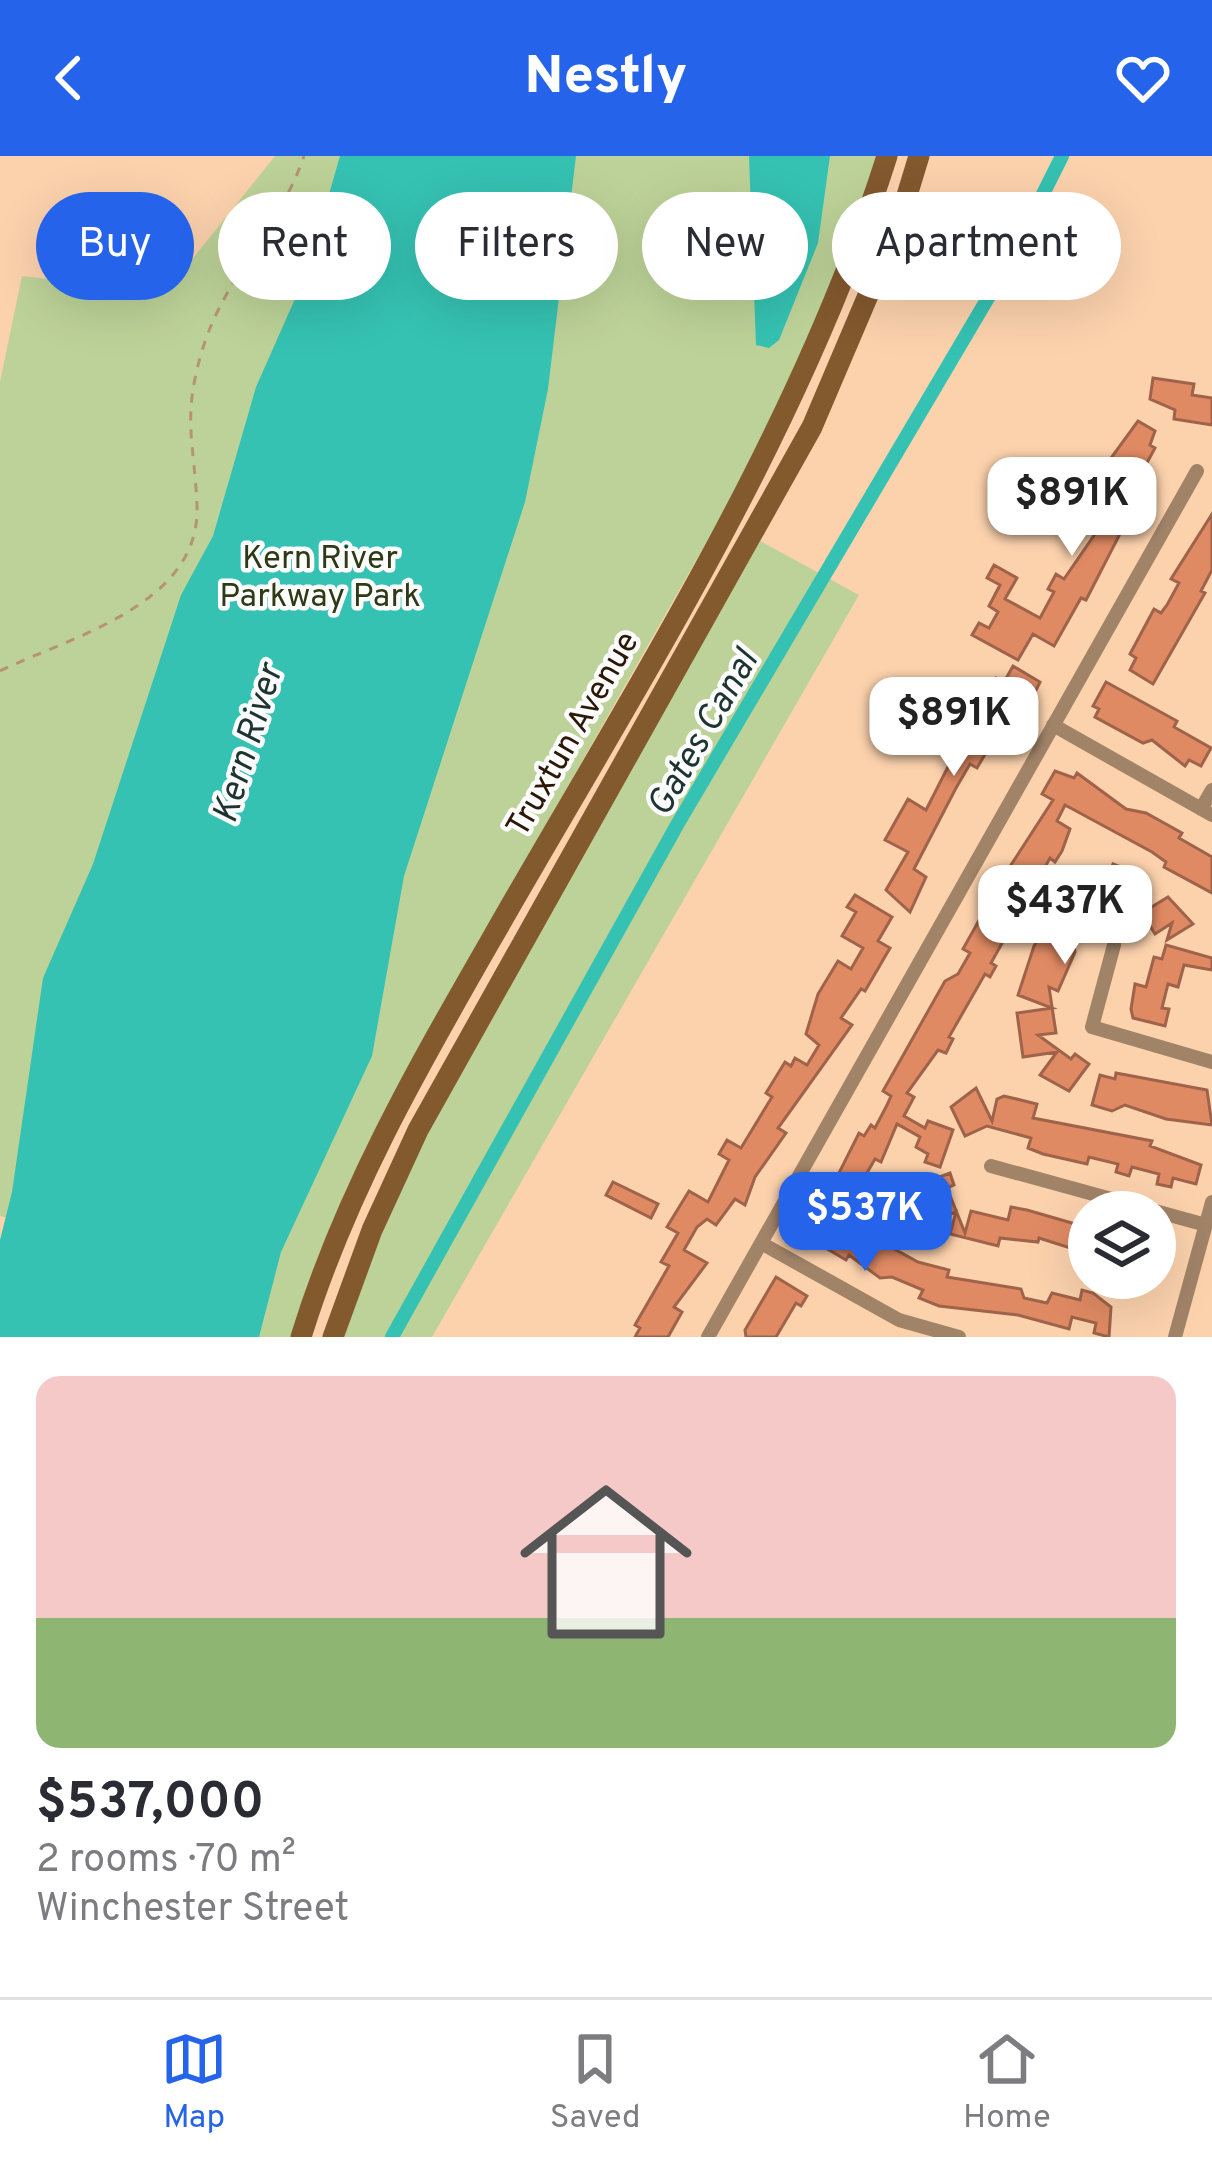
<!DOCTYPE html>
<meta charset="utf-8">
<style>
:root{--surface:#fff;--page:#f7f7f7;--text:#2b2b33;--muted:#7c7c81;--line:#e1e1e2;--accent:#2563eb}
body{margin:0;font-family:Overpass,sans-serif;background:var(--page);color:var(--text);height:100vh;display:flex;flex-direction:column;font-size:45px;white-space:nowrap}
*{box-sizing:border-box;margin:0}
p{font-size:39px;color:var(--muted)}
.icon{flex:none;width:66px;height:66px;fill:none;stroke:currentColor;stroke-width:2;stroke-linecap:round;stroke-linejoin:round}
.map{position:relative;height:1181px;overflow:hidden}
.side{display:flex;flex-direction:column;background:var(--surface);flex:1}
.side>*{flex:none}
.hud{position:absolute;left:36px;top:36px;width:1140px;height:108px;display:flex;gap:24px}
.buttons{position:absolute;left:1068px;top:1035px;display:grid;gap:24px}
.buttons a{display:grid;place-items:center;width:108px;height:108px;border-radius:50%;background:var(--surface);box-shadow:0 12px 48px #0002;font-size:60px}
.price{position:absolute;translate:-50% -102px;padding:0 27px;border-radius:24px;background:#fff;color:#222;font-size:39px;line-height:78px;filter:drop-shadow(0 3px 6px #0008)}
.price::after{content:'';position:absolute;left:50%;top:72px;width:36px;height:27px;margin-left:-18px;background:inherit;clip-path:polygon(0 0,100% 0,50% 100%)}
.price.on{background:var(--accent);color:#fff}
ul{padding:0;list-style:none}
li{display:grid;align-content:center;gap:24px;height:636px;padding:0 36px}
li span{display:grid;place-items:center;height:372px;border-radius:24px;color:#555}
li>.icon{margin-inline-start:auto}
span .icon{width:216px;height:216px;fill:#fffc;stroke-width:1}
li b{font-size:51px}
.tag{padding:0 42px;border-radius:54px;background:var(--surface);box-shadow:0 12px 48px #0002;font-size:42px;line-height:108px}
.tag.on{background:var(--accent);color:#fff}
header{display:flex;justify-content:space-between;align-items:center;height:156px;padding:0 36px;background:var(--accent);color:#fff;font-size:54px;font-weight:800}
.dock{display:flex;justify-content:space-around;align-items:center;height:168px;border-top:3px solid var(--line);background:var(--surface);font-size:33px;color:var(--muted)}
.dock a{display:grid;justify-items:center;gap:6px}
.dock .on{color:var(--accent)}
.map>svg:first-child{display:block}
</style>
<header><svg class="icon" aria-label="back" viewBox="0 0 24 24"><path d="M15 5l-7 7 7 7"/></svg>Nestly<svg class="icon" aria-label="heart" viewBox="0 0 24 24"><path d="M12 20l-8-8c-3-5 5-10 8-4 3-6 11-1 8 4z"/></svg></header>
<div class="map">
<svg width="1212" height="1181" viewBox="0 0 1212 1181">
<rect width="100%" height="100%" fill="#fcd2ad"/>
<path fill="#bdd298" d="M 275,0 L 877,0 L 835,127 L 736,334 L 386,951 L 343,1040 L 293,1181 L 77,1181 L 99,1087 L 0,1060 L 0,226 L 22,120 L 165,137 Z
M 760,385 L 859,439 L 432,1181 L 344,1181 L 365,1116 L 428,971 Z"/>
<path fill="#35c2b2" d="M 340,0 L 576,0 L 548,233 L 525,346 L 404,720 L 372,900 L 281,1096 L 259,1181 L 0,1181 L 0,1084 L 12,1036 L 43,822 L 93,708 L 181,439 L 213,380 L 256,231 L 306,118 Z
M 749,0 L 830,0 L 818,87 L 779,184 L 769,192 L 756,189 Z"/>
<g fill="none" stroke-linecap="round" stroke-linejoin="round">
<path stroke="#35c2b2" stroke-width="14" d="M 392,1181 L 677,669 L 1008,108 L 1062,0"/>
</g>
<path fill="#e08a64" stroke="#9e634a" stroke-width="3" d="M 1153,222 L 1194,228 L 1192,239 L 1212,242 L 1212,269 L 1174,263 L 1175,254 L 1150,243 Z
M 1138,265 L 1155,275 L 1150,289 L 1155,292 L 1137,325 L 1145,329 L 1086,444 L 1081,442 L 1054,490 L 1033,478 L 1018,504 L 972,479 L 979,467 L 989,472 L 998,456 L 989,450 L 1000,429 L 987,422 L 994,409 L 1017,422 L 1005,443 L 1040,462 L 1054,436 L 1048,433 L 1056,418 L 1064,423 L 1106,362 L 1086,350 L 1093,337 L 1104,343 L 1123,309 L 1111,302 Z
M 1212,358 L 1212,414 L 1201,435 L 1205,437 L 1153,528 L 1130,514 L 1136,502 L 1130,498 L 1154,453 L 1161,457 L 1167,449 L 1179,427 L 1171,423 Z
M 1013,510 L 1040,526 L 1023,561 L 1011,554 L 977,612 L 970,608 L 956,632 L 914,713 L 926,721 L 910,756 L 886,734 L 908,696 L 885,684 L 908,643 L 926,654 L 954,599 L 931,586 L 938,572 L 969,590 L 980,571 L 971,566 L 978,555 L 996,522 L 1004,526 Z
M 1106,526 L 1177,565 L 1174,571 L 1211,592 L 1201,610 L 1189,604 L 1185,610 L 1152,584 L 1143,587 L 1095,561 L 1099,553 L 1093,550 Z
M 1055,615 L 1074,622 L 1077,617 L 1126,653 L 1146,657 L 1182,677 L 1179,682 L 1212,701 L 1212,737 L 1164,711 L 1166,706 L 1152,696 L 1065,649 L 1057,665 L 1070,673 L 1062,695 L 1055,706 L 1050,702 L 1035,729 L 1039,732 L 1023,760 L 1019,757 L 991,807 L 996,810 L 990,821 L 985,818 L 949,881 L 953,883 L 946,897 L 938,894 L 907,937 L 914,941 L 904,960 L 925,972 L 928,965 L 953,974 L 940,1011 L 925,1006 L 928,998 L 916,991 L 920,981 L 897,968 L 881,1006 L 875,1003 L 856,1036 L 862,1039 L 856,1049 L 845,1042 L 832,1066 L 866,1082 L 876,1065 L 886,1071 L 878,1084 L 918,1106 L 949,1114 L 947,1121 L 1021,1133 L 1024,1142 L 1047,1147 L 1052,1137 L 1080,1144 L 1082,1134 L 1093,1137 L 1111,1151 L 1109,1181 L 1094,1177 L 1096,1167 L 1072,1161 L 1069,1173 L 1018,1159 L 939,1150 L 919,1142 L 923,1134 L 892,1121 L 880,1122 L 849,1099 L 846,1104 L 797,1075 L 818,1034 L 830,1035 L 859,977 L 864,980 L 871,969 L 875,972 L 887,949 L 891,940 L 883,935 L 945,825 L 958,818 L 970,797 L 963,793 L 991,743 L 998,747 L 1012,721 L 1011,709 L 1053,644 L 1042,638 Z
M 1113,708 L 1146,721 L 1133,754 L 1101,740 L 1089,754 L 1073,783 L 1075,796 L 1058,835 L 1049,831 L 1056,877 L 1038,879 L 1071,903 L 1075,898 L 1089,908 L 1069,935 L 1040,919 L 1057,896 L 1023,901 L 1017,857 L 1052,852 L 1018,839 L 1034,790 L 1068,731 L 1078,719 L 1102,738 Z
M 855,739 L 892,761 L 878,785 L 890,792 L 865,835 L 861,833 L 841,862 L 852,869 L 778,972 L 786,977 L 755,1021 L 745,1049 L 735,1043 L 716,1069 L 707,1063 L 697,1071 L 684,1094 L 707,1107 L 674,1151 L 682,1156 L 668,1181 L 635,1181 L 640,1172 L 635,1169 L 669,1110 L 661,1106 L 678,1077 L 667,1071 L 689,1035 L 708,1046 L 729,1004 L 719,998 L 727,984 L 741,992 L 772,941 L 766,937 L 785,906 L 791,910 L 795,902 L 807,909 L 819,889 L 806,878 L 818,838 L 838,805 L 851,813 L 863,792 L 842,780 L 856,756 L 847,751 Z
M 1168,741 L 1193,768 L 1167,784 L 1172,767 L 1155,778 L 1142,757 Z
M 1166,789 L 1212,802 L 1212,814 L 1184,809 L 1178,831 L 1168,828 L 1162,852 L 1169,853 L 1165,870 L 1133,862 L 1131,853 L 1135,828 L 1146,831 L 1154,801 L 1162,803 Z
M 1116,917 L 1207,934 L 1212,969 L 1166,963 L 1125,949 L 1112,955 L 1092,949 L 1100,919 L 1115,923 Z
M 976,932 L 992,965 L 997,943 L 1004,940 L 1037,948 L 1033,962 L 1152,985 L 1150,990 L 1201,1009 L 1196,1028 L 1173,1022 L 1171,1031 L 1157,1028 L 1159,1018 L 1132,1011 L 1129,1020 L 1116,1016 L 1118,1008 L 1089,1001 L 1087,1008 L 1043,998 L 1028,992 L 1031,982 L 987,970 L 965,980 L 951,951 Z
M 950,1017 L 954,1029 L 947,1032 L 965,1077 L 971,1055 L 1008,1064 L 1011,1051 L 1027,1054 L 1089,1072 L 1089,1098 L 1039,1082 L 1038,1086 L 1000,1082 L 998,1090 L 950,1078 L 956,1056 L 933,1065 L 918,1029 Z
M 613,1026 L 658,1048 L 651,1062 L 606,1039 Z
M 776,1121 L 807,1140 L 801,1150 L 796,1147 L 776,1181 L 746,1181 L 745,1174 Z"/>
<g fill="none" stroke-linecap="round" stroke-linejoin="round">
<path stroke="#b59374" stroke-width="3" stroke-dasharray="9 9" stroke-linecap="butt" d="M 0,515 C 72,480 201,449 197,349 C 194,284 182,262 202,195 C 223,123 280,71 304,0"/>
<path stroke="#a18368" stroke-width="14" d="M 1053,569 L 1212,659
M 1201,653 L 1212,634
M 1114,789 L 1092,871 L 1212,906
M 991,1010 L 1206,1069
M 761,1087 L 899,1164 L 959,1181
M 708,1181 L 1197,315
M 1175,1181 L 1212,1046"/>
<path stroke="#83592e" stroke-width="21" d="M 301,1181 C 348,1028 428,894 507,756 C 647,513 802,269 887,0
M 333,1181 L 372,1074 L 418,974 L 812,271 L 898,69 L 919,0"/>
</g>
<g text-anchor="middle" stroke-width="9" stroke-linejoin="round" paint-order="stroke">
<g font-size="33" fill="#2e3a15" stroke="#fcfcfc">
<text x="320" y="412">Kern River<tspan x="320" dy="38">Parkway Park</tspan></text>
</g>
<g font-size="33" fill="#2b1806" stroke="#fcfcfc">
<text transform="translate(571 577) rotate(-60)" y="12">Truxtun Avenue</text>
</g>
<g font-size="36" font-style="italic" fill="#1d3431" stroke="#fcfcfc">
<text transform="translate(701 576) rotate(-60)" y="13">Gates Canal</text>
<text transform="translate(246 587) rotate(-73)" y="13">Kern River</text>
</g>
</g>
</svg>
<div class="buttons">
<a><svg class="icon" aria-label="layers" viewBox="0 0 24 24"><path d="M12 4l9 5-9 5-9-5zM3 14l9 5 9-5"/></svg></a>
</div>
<b class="price" style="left:1072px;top:403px">$891K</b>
<b class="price" style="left:954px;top:623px">$891K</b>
<b class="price" style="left:1065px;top:811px">$437K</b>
<b class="price on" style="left:865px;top:1118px">$537K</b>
<div class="hud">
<a class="tag on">Buy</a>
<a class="tag">Rent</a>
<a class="tag">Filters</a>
<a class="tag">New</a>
<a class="tag">Apartment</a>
</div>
</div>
<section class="side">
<ul>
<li><span style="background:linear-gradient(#f6c9c9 65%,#8fb573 0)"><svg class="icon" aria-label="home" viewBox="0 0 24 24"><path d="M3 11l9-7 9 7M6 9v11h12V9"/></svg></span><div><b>$537,000</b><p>2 rooms · 70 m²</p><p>Winchester Street</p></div></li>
</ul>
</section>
<nav class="dock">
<a class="on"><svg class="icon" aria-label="map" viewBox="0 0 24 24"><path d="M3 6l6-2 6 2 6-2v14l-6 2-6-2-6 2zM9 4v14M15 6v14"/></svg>Map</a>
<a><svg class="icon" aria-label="saved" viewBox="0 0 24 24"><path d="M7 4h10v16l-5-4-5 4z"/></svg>Saved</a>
<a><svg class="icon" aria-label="home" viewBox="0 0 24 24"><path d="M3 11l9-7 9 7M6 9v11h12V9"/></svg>Home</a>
</nav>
